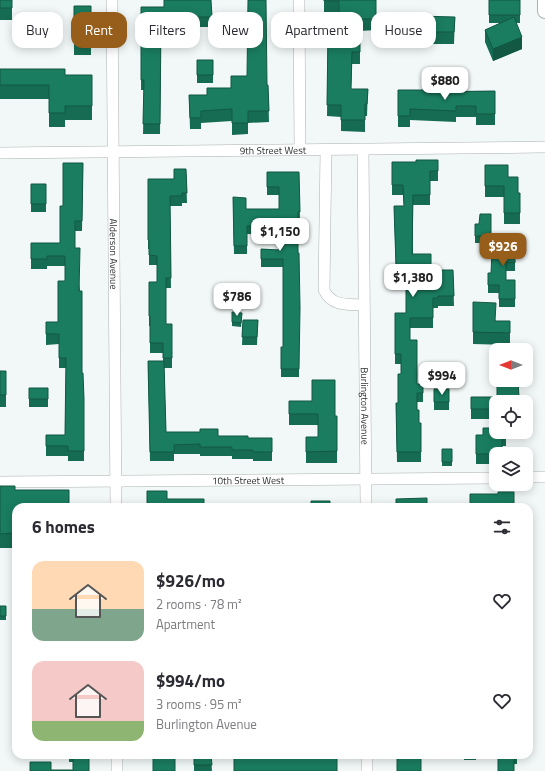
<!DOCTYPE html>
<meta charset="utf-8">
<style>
:root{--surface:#fff;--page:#f7f7f7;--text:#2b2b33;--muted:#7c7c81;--accent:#975d1a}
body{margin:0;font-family:"Titillium Web",sans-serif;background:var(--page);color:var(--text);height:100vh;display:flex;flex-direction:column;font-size:15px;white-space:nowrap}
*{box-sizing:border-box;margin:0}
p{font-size:13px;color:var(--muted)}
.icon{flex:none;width:22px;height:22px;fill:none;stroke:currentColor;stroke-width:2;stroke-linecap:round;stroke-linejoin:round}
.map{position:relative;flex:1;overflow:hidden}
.sheet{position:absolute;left:12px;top:503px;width:521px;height:256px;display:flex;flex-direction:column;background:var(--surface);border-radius:12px;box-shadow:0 2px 10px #0003}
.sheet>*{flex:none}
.guide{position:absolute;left:12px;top:12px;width:521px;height:36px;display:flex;gap:8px}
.needle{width:26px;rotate:270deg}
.tools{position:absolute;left:489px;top:343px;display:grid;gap:8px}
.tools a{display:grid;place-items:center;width:44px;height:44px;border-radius:8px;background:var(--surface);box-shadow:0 2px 10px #0003;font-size:20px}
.price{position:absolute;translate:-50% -34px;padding:0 9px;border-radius:8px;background:#fff;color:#222;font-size:13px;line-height:26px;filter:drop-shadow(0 1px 2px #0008)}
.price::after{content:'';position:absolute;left:50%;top:24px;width:12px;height:9px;margin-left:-6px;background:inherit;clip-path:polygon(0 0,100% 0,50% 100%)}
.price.current{background:var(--accent);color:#fff}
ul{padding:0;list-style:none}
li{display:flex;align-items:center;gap:12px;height:100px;padding:0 20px}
li span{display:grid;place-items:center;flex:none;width:112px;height:80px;border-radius:12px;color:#555}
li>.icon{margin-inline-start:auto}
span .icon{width:48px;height:48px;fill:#fffc;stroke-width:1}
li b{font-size:17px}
h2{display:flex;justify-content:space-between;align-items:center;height:48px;padding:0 20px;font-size:17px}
.chip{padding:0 14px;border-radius:12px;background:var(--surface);box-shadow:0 2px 10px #0003;font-size:14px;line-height:36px}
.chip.current{background:var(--accent);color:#fff}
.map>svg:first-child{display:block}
</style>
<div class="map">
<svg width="545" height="771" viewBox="0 0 545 771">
<rect width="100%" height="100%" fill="#f1f8f7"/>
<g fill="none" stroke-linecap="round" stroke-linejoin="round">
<defs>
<g id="minor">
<path id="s1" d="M 112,0 L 116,507"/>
<path d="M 299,0 L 300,150"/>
<path d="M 326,150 L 324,290 C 332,307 348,304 364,305"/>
<path id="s2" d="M 363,150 L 366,507"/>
<path id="s3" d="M 0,153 L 545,147"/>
<path d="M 526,477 L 545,477"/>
<path id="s4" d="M 0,482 L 496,478"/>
<path d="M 117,755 L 117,771"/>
<path d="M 367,771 L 367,755"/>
</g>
<path id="tertiary" d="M 545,0 L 545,11"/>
</defs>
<use href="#minor" stroke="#abb1b1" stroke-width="12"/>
<use href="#tertiary" stroke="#abb1b1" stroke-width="16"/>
<use href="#minor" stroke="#fff" stroke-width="11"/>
<use href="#tertiary" stroke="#fff" stroke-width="14"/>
</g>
<path fill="#166c52" d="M 0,0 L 12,0 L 12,20 L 0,20 Z
M 211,0 L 212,27 L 182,27 L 182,31 L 161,31 L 160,134 L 143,134 L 144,90 L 141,90 L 141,7 L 164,7 Z
M 324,0 L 376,0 L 376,30 L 360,31 L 360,64 L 352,64 L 351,89 L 368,89 L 367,116 L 365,116 L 365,132 L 341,131 L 341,117 L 327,116 L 328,32 L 339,32 L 339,12 L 324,12 Z
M 489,0 L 520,0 L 520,23 L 516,23 L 522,49 L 493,61 L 485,42 L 485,30 L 500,23 L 489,23 Z
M 74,6 L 91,6 L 91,55 L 74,55 Z
M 455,17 L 454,44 L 417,44 L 417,32 Z
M 197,60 L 213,60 L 213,83 L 197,83 Z
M 0,69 L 65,75 L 92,75 L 92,120 L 65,120 L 65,127 L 49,127 L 49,99 L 0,99 Z
M 247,76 L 267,85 L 268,85 L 269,122 L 248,123 L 248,134 L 232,135 L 232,121 L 201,123 L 201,129 L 190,129 L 189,95 L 207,95 L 231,88 Z
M 398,90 L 424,92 L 495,91 L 495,125 L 476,125 L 476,117 L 456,117 L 456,122 L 410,120 L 410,127 L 398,127 Z
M 438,160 L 438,181 L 430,181 L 430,205 L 413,205 L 413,254 L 431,270 L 453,270 L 454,306 L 438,306 L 438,308 L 433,308 L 433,328 L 410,328 L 410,340 L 417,384 L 423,384 L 423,402 L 417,402 L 417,410 L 419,423 L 421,423 L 421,462 L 397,462 L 396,403 L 398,403 L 401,374 L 401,364 L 395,364 L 395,313 L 406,313 L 406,275 L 396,275 L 394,206 L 404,206 L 403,195 L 392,195 L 392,162 L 416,162 Z
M 83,163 L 82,231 L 75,231 L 75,248 L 80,291 L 82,373 L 84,399 L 84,461 L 68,461 L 68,456 L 46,456 L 46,435 L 65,435 L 66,368 L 59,368 L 59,344 L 46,345 L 46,322 L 58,322 L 65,281 L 65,266 L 47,266 L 47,269 L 31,269 L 31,243 L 60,243 L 63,206 Z
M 485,165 L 508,177 L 518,193 L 520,193 L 520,224 L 504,224 L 504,197 L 485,197 Z
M 186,169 L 187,203 L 182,203 L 182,206 L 170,206 L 171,288 L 166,288 L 166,324 L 172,324 L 172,368 L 164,368 L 166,432 L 248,438 L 272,438 L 272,461 L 253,461 L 253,459 L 232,459 L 232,456 L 200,456 L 200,454 L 174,454 L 174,461 L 150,461 L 148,361 L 163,361 L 163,353 L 150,353 L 150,326 L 149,326 L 149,282 L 157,282 L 157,265 L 149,265 L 149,249 L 148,249 L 148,179 L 174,179 Z
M 267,172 L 299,172 L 300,219 L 298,219 L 298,253 L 299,253 L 299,377 L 281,377 L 281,347 L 283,347 L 283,267 L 261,267 L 261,249 L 279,250 L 279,235 L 247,234 L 247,254 L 234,254 L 233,197 L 246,209 L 279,209 L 279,195 L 267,195 Z
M 31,184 L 46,184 L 46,212 L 31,212 Z
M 491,214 L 491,243 L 475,243 L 475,224 L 479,224 Z
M 515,237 L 515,271 L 506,271 L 506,280 L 515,280 L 515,307 L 499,307 L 499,293 L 488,293 L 488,273 L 491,273 L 496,252 Z
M 473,302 L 496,321 L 510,321 L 510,345 L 473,344 Z
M 242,317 L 241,327 L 232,326 L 232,322 Z
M 243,320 L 258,320 L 257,345 L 242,345 Z
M 494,356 L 496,356 L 496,380 L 494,380 Z
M 0,371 L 6,371 L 6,407 L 0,407 Z
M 518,380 L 519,402 L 496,402 L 496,419 L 471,419 L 471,397 L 497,397 Z
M 29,388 L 48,388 L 48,407 L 29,407 Z
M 434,389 L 449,389 L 449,410 L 434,410 Z
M 289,401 L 335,416 L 337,416 L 337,463 L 306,463 L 306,437 L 318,437 L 318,425 L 289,425 Z
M 506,432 L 506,446 L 502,446 L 496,454 L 496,464 L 476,464 L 476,435 L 483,435 Z
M 442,449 L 452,449 L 452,466 L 442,466 Z
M 0,486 L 15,490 L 16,507 L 16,548 L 0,548 Z
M 0,606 L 6,606 L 6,620 L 0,620 Z
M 69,755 L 86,755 L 89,771 L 51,770 L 73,770 L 73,762 L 69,762 Z
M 194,755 L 211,755 L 212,771 L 194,771 Z
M 464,755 L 476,755 L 476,760 L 464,760 Z
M 498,755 L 517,755 L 517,764 L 514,764 Z"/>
<path fill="#125842" d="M 522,37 L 522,49 L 493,61 L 493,49 Z"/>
<path fill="#1a7d5f" stroke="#125842" d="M 0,0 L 12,0 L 12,8 L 0,8 Z
M 164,0 L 211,0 L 212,17 L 182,17 L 182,21 L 161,21 L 160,124 L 143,124 L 144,80 L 141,80 L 141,7 L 164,7 Z
M 248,0 L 266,0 L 267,85 L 268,85 L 269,111 L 248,111 L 248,123 L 232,123 L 232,109 L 201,111 L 201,118 L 190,118 L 189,95 L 207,95 L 207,88 L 231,88 L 231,76 L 247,76 Z
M 324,0 L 376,0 L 376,19 L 360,19 L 360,52 L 352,52 L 351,89 L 368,89 L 367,104 L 365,104 L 365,120 L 341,120 L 341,105 L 327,105 L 328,32 L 339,32 L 339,1 L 324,1 Z
M 489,0 L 520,0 L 520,15 L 489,15 Z
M 74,6 L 91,6 L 91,43 L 74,43 Z
M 417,16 L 455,17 L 454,32 L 417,32 Z
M 514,17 L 522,37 L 493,49 L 485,30 Z
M 197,60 L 213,60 L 213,75 L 197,75 Z
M 0,69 L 65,69 L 65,75 L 92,75 L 92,106 L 65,106 L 65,113 L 49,113 L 49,85 L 0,85 Z
M 398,90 L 424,90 L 424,92 L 495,91 L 495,114 L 476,114 L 476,106 L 456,106 L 456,111 L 410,109 L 410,116 L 398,116 Z
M 416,160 L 438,160 L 438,171 L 430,171 L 430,195 L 413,195 L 412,254 L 431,254 L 431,270 L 453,270 L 454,296 L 438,296 L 438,298 L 433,298 L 433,318 L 410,318 L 410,340 L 417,340 L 417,384 L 423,384 L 423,393 L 417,393 L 417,410 L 419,410 L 419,423 L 421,423 L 421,452 L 397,452 L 396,403 L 398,403 L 398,374 L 401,374 L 401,354 L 395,354 L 395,313 L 406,313 L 406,265 L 396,265 L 394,206 L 404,206 L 403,185 L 392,185 L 392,162 L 416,162 Z
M 63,163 L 83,163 L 82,221 L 75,221 L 75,248 L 80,248 L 79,291 L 82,291 L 82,373 L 83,373 L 84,399 L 84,451 L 68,451 L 68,446 L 46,446 L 46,435 L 65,435 L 66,358 L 59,358 L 59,334 L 46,334 L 46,322 L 58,322 L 58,281 L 65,281 L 65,256 L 47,256 L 47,259 L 31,259 L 31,243 L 60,243 L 60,206 L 63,206 Z
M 485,165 L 508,165 L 508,177 L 518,177 L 518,193 L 520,193 L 520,213 L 504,213 L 504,186 L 485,186 Z
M 174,169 L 186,169 L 187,193 L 182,193 L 182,196 L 170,196 L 171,278 L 166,278 L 166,324 L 172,324 L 172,358 L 163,358 L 163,343 L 150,343 L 150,316 L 149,316 L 149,282 L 157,282 L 157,256 L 149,255 L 149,240 L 148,240 L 148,179 L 174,179 Z
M 267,172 L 299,172 L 300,212 L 298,212 L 298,253 L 299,253 L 300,308 L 299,369 L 281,369 L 281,347 L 283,347 L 283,259 L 261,259 L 261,249 L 279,250 L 279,228 L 247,226 L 247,246 L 234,246 L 233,197 L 246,198 L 246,209 L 279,209 L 279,187 L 267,187 Z
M 31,184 L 46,184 L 46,204 L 31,204 Z
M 480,214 L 491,214 L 491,236 L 475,236 L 475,224 L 479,224 Z
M 496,237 L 515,237 L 515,263 L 506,262 L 506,280 L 515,280 L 515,299 L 499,299 L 499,285 L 488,285 L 488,273 L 491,273 L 492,252 L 496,252 Z
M 473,302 L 496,303 L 495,321 L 510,321 L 510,333 L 473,332 Z
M 232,312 L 242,313 L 241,323 L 232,322 Z
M 243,320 L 258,320 L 257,337 L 242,337 Z
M 494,356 L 496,356 L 496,370 L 494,370 Z
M 148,361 L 164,361 L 166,432 L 200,432 L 200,429 L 218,429 L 218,436 L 248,436 L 248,438 L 272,438 L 272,452 L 253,452 L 253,450 L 232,450 L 232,447 L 200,447 L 200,444 L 174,445 L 174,452 L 150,452 Z
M 0,371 L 6,371 L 6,395 L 0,395 Z
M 312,380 L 335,380 L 335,416 L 337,416 L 337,451 L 306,452 L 306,437 L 318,437 L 318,414 L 289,414 L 289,401 L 312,401 Z
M 497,380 L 518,380 L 519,397 L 513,397 L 513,402 L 496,402 L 496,409 L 471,409 L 471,397 L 497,397 Z
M 29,388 L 48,388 L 48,399 L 29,399 Z
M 434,389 L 449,389 L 449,402 L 434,402 Z
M 483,428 L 496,428 L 496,432 L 506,432 L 506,437 L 502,437 L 502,454 L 476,454 L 476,435 L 483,435 Z
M 442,449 L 452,449 L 452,462 L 442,462 Z
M 0,486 L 15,486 L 15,490 L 69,490 L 69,507 L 16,507 L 16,533 L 0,534 Z
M 147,491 L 167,491 L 167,499 L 204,499 L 204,507 L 147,507 Z
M 498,492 L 514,492 L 514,507 L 470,507 L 470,494 L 498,494 Z
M 427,498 L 427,507 L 396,507 L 396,499 Z
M 311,501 L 330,501 L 330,507 L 311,507 Z
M 0,606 L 6,606 L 6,616 L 0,616 Z
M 73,755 L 86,755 L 86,757 L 89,757 L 89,771 L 30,771 L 30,762 L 51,762 L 51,770 L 73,770 Z
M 153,755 L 175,755 L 175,771 L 153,771 Z
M 194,755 L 211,755 L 212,765 L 194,765 Z
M 234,755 L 337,755 L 337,771 L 234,771 Z
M 397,755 L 415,755 L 415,756 L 421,756 L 421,771 L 397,771 Z
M 498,755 L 517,755 L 517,756 L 514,756 L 514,771 L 498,771 Z"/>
<g text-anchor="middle" stroke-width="4" stroke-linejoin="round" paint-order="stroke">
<g font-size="10" fill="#2c2f2e" stroke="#fff">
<text dy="4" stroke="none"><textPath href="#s3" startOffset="273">9th Street West</textPath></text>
<text dy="4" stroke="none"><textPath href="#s1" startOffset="254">Alderson Avenue</textPath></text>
<text dy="4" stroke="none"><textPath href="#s2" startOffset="256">Burlington Avenue</textPath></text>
<text dy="4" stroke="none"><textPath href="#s4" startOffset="248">10th Street West</textPath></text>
</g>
</g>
</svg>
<div class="tools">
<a><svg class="needle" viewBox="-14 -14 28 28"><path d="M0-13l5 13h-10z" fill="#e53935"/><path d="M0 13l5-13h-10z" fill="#7c7c81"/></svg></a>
<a><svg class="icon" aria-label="locate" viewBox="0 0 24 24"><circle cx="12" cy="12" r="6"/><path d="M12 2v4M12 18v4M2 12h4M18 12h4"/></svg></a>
<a><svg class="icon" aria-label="layers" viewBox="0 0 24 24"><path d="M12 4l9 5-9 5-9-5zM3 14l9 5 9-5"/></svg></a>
</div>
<b class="price" style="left:445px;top:101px">$880</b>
<b class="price" style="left:280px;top:252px">$1,150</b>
<b class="price current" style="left:503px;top:267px">$926</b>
<b class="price" style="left:413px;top:298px">$1,380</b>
<b class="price" style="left:237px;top:317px">$786</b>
<b class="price" style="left:442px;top:396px">$994</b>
<div class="guide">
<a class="chip">Buy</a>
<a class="chip current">Rent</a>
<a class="chip">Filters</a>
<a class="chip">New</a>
<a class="chip">Apartment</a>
<a class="chip">House</a>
</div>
<section class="sheet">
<h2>6 homes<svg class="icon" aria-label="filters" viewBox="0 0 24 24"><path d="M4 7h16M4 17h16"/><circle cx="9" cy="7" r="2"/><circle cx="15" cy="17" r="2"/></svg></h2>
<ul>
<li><span style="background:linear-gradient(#ffd9b3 60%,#7fa58c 0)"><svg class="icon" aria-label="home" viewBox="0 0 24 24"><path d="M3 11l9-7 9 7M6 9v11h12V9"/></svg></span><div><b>$926/mo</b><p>2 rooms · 78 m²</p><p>Apartment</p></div><svg class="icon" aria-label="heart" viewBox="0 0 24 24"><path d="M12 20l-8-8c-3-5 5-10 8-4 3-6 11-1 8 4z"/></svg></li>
<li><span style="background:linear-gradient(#f6c9c9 75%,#8fb573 0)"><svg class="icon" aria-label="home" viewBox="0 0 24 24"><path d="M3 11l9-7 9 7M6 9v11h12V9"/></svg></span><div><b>$994/mo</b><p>3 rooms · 95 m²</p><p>Burlington Avenue</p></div><svg class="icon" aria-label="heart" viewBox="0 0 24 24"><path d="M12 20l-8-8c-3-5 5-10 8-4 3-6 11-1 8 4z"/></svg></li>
</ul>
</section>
</div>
